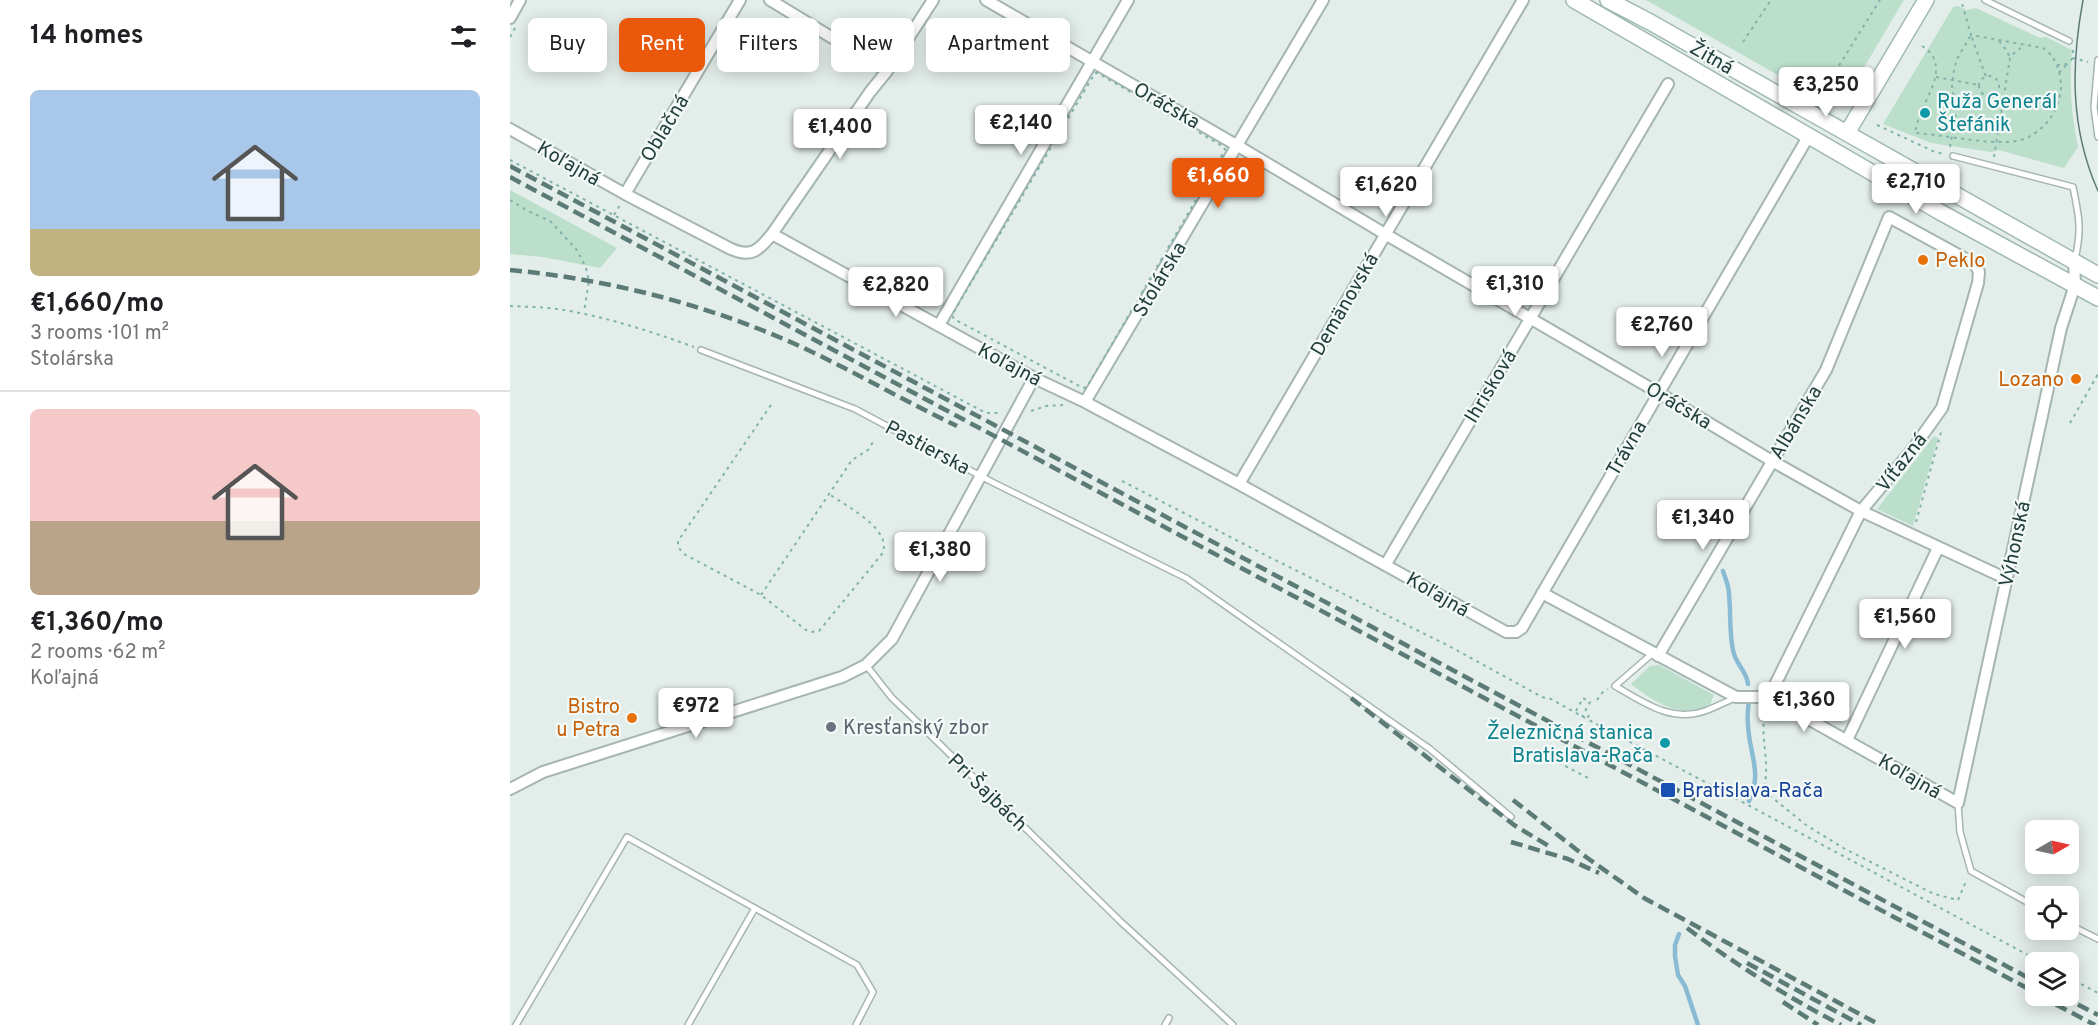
<!DOCTYPE html>
<meta charset="utf-8">
<style>
:root{--surface:#fff;--page:#f6f6f6;--text:#202124;--muted:#757577;--line:#e0e0e0;--accent:#ea580c}
body{margin:0;font-family:Overpass,sans-serif;background:var(--page);color:var(--text);height:100vh;display:flex;flex-direction:column;font-size:22px;white-space:nowrap}
*{box-sizing:border-box;margin:0}
p{font-size:20px;color:var(--muted)}
.icon{flex:none;width:33px;height:33px;fill:none;stroke:currentColor;stroke-width:2;stroke-linecap:round;stroke-linejoin:round}
.map{position:relative;flex:1;overflow:hidden}
.side{display:flex;flex-direction:column;background:var(--surface);width:510px}
.side>*{flex:none}
.hud{position:absolute;left:18px;top:18px;width:570px;height:54px;display:flex;gap:12px}
.needle{width:39px;rotate:81deg}
.buttons{position:absolute;left:1515px;top:820px;display:grid;gap:12px}
.buttons a{display:grid;place-items:center;width:54px;height:54px;border-radius:9px;background:var(--surface);box-shadow:0 3px 15px #0003;font-size:30px}
.price{position:absolute;translate:-50% -51px;padding:0 14px;border-radius:6px;background:#fff;color:#222;font-size:20px;line-height:39px;filter:drop-shadow(0 2px 3px #0008)}
.price::after{content:'';position:absolute;left:50%;top:36px;width:18px;height:14px;margin-left:-9px;background:inherit;clip-path:polygon(0 0,100% 0,50% 100%)}
.price.current{background:var(--accent);color:#fff}
ul{padding:0;list-style:none}
li{display:grid;align-content:center;gap:12px;height:318px;padding:0 30px}
li+li{border-top:2px solid var(--line)}
li span{display:grid;place-items:center;height:186px;border-radius:9px;color:#555}
li>.icon{margin-inline-start:auto}
span .icon{width:108px;height:108px;fill:#fffc;stroke-width:1}
li b{font-size:26px}
h2{display:flex;justify-content:space-between;align-items:center;height:72px;padding:0 30px;font-size:26px}
.pill{padding:0 21px;border-radius:9px;background:var(--surface);box-shadow:0 3px 15px #0003;font-size:21px;line-height:54px}
.pill.current{background:var(--accent);color:#fff}
main{display:flex;flex:1;min-height:0}
.map>svg:first-child{display:block}
</style>
<main>
<section class="side">
<h2>14 homes<svg class="icon" aria-label="filters" viewBox="0 0 24 24"><path d="M4 7h16M4 17h16"/><circle cx="9" cy="7" r="2"/><circle cx="15" cy="17" r="2"/></svg></h2>
<ul>
<li><span style="background:linear-gradient(#a9c7e8 75%,#c2b280 0)"><svg class="icon" aria-label="home" viewBox="0 0 24 24"><path d="M3 11l9-7 9 7M6 9v11h12V9"/></svg></span><div><b>€1,660/mo</b><p>3 rooms · 101 m²</p><p>Stolárska</p></div></li>
<li><span style="background:linear-gradient(#f6c9c9 60%,#b9a48a 0)"><svg class="icon" aria-label="home" viewBox="0 0 24 24"><path d="M3 11l9-7 9 7M6 9v11h12V9"/></svg></span><div><b>€1,360/mo</b><p>2 rooms · 62 m²</p><p>Koľajná</p></div></li>
</ul>
</section>
<div class="map">
<svg width="1588" height="1025" viewBox="0 0 1588 1025">
<rect width="100%" height="100%" fill="#e3edea"/>
<path fill="#bbdfcb" d="M 1136,0 L 1394,0 L 1340,91 L 1310,99 Z
M 1448,6 L 1457,10 L 1466,8 L 1530,38 L 1536,37 L 1562,50 C 1559,82 1561,115 1568,147 L 1554,168 L 1489,150 L 1481,152 L 1421,143 L 1373,124 L 1443,7 Z
M 0,190 L 107,248 L 90,268 L 33,257 L 0,254 Z
M 1424,436 L 1428,438 L 1403,526 L 1367,509 Z
M 1149,665 L 1204,695 L 1200,705 C 1171,720 1144,702 1121,684 L 1140,666 Z"/>
<g fill="none" stroke-linecap="round" stroke-linejoin="round">
<path stroke="#89bcd4" stroke-width="4.5" d="M 1213,571 C 1215,578 1219,586 1219,594 C 1221,613 1219,631 1223,650 C 1225,664 1237,671 1238,684
M 1239,700 C 1238,708 1237,717 1238,725 C 1239,754 1253,772 1239,801
M 1169,934 L 1165,945 L 1165,956 L 1168,975 L 1175,986 L 1188,1025"/>
<defs>
<path id="lane" d="M 1475,0 L 1559,41
M 1588,60 L 1584,107 L 1588,137
M 1443,156 L 1563,187 C 1569,216 1572,230 1565,259
M 191,350 L 345,409 L 482,482 L 676,578 L 920,749 L 1001,817
M 1143,653 L 1105,686 C 1133,702 1161,723 1195,711 C 1206,707 1215,702 1225,698
M 356,665 L 382,698 L 399,714 L 610,921 L 723,1025
M 1448,803 L 1450,832 L 1461,871 L 1526,907
M 1558,924 L 1588,939
M 6,1025 L 117,837 L 347,965 L 363,992 L 346,1025
M 178,1025 L 245,908
M 655,1025 L 659,1018"/>
<path id="street" d="M 260,0 L 377,71
M 476,0 L 728,146 L 875,234 L 1142,389 L 1262,461 L 1351,511 L 1497,579
M 0,18 L 10,0
M 0,129 L 115,194 L 221,249 C 242,258 249,250 262,234 L 360,92 L 377,71 L 423,0
M 115,194 L 230,0
M 262,234 L 524,378 L 575,402 L 729,484 L 996,632 L 1006,632 L 1012,628 L 1298,137
M 429,325 L 618,0
M 575,402 L 813,0
M 729,484 L 1013,0
M 876,564 L 1158,84
M 1032,593 L 1226,697 L 1259,697 L 1448,803 L 1551,328 L 1565,285 L 1564,261
M 1148,656 L 1316,370 L 1379,217 L 1465,264 L 1469,272 L 1468,283 L 1432,408 L 1402,450 L 1351,511 L 1259,697
M 1337,740 L 1428,548
M 0,789 L 33,772 L 332,677 L 356,665 L 382,639 L 524,378"/>
<path id="secondary" d="M 1064,0 L 1430,212 L 1588,298
M 1098,0 L 1140,22 L 1588,275
M 1337,133 L 1416,0"/>
</defs>
<use href="#lane" stroke="#a5b5b2" stroke-width="8"/>
<use href="#street" stroke="#a5b5b2" stroke-width="14"/>
<use href="#secondary" stroke="#a1b9b5" stroke-width="18"/>
<path stroke="#82b2ab" stroke-width="2" stroke-dasharray="3 4.5" stroke-linecap="butt" d="M 0,37 L 5,28
M 1489,41 L 1497,51 L 1500,58
M 1233,42 L 1261,0
M 1412,46 C 1440,63 1419,93 1410,114 C 1408,120 1406,127 1405,133 C 1435,135 1468,143 1497,142 C 1526,142 1549,116 1551,88 C 1551,73 1546,56 1533,48 L 1461,35 L 1451,0
M 1563,50 L 1563,58 L 1578,62
M 1547,65 L 1557,64 L 1563,58
M 585,73 L 588,73 L 714,147 L 715,150 L 577,387 L 573,388 L 444,319 L 442,315 Z
M 1549,73 L 1557,64
M1469 86a10 10 0 1 1 20 0a10 10 0 1 1-20 0Z
M 1426,77 L 1469,85
M 1313,91 L 1370,0
M 1367,125 L 1425,152 L 1434,154
M 1440,147 L 1446,113 L 1442,86 L 1444,70 L 1447,59 L 1461,35 L 1476,77
M 1484,157 L 1500,58 L 1505,52 L 1515,45
M 0,160 L 476,413 L 492,413
M 0,200 L 18,211 L 40,221 L 67,250 L 76,268 L 79,281 L 74,312
M 104,215 L 110,205
M 0,306 C 20,307 40,307 60,311 C 102,319 143,332 184,347
M 261,405 L 168,541 L 168,547 L 174,554 L 251,595 L 296,630 L 301,632 L 309,631 L 372,554 C 384,530 336,506 319,494
M 521,411 L 536,406 L 553,405
M 1560,423 L 1588,374
M 612,481 L 759,557 L 939,646 L 1032,697 L 1041,699 L 1077,719
M 1406,522 L 1431,432
M 251,595 L 342,460 L 358,450 L 363,442
M 1087,700 L 1092,693 L 1098,689
M 1256,709 C 1248,736 1262,764 1253,790 L 1296,825 L 1335,849 L 1424,894 L 1448,900 L 1457,879
M 1066,711 L 1073,698 L 1080,702 L 1072,717
M 1079,715 L 1077,719 L 1096,729 L 1533,963
M 1042,759 L 1078,778
M 1558,977 L 1588,993"/>
<use href="#lane" stroke="#fff" stroke-width="5"/>
<use href="#street" stroke="#fff" stroke-width="10"/>
<use href="#secondary" stroke="#fff" stroke-width="15"/>
<path stroke="#5c7b77" stroke-width="1.5" d="M 1573,0 C 1561,65 1560,128 1588,191"/>
<path stroke="#5c7b77" stroke-width="4.5" stroke-dasharray="12 6" stroke-linecap="butt" d="M 0,166 L 1526,982
M 0,177 L 1526,993
M 0,270 C 97,279 195,304 285,344 C 340,369 392,400 447,426
M 841,698 L 1004,825 L 1042,848
M 1003,800 L 1076,857 L 1134,898 L 1370,1025
M 1001,842 L 1058,859 L 1089,873
M 1177,928 C 1226,965 1276,996 1331,1025
M 1237,963 L 1351,1025
M 1530,996 L 1585,1025
M 1552,996 L 1588,1015
M 1273,1002 L 1308,1025"/>
</g>
<g fill="#0f9aa8" stroke="#f3f9f7" stroke-width="2">
<circle cx="1415" cy="113" r="6"/>
<circle cx="1155" cy="743" r="6"/>
</g>
<g fill="#e8710a" stroke="#f3f9f7" stroke-width="2">
<circle cx="1413" cy="260" r="6"/>
<circle cx="1566" cy="379" r="6"/>
<circle cx="122" cy="718" r="6"/>
</g>
<circle fill="#6b7280" stroke="#f3f9f7" stroke-width="2" cx="321" cy="727" r="6"/>
<rect fill="#1a4fb4" stroke="#f3f9f7" stroke-width="2" x="1150" y="782" width="16" height="16" rx="3"/>
<g text-anchor="middle" stroke-width="4.5" stroke-linejoin="round" paint-order="stroke">
<g font-size="20" fill="#223f3c" stroke="#f3f9f7">
<text transform="translate(1202 57) rotate(30)" y="7">Žitná</text>
<text transform="translate(657 105) rotate(30)" y="7">Oráčska</text>
<text transform="translate(154 128) rotate(-59)" y="7">Oblačná</text>
<text transform="translate(59 163) rotate(30)" y="7">Koľajná</text>
<text transform="translate(649 279) rotate(-59)" y="7">Stolárska</text>
<text transform="translate(834 304) rotate(-60)" y="7">Demänovská</text>
<text transform="translate(500 364) rotate(28)" y="7">Koľajná</text>
<text transform="translate(980 386) rotate(-59)" y="7">Ihrisková</text>
<text transform="translate(1169 405) rotate(31)" y="7">Oráčska</text>
<text transform="translate(1285 422) rotate(-59)" y="7">Albánska</text>
<text transform="translate(418 447) rotate(28)" y="7">Pastierska</text>
<text transform="translate(1116 448) rotate(-60)" y="7">Trávna</text>
<text transform="translate(1391 462) rotate(-52)" y="7">Víťazná</text>
<text transform="translate(1504 544) rotate(-78)" y="7">Výhonská</text>
<text transform="translate(928 594) rotate(30)" y="7">Koľajná</text>
<text transform="translate(1400 776) rotate(30)" y="7">Koľajná</text>
<text transform="translate(478 792) rotate(44)" y="7">Pri Šajbách</text>
</g>
<g font-size="20" fill="#0d838f" stroke="#f3f9f7" text-anchor="start">
<text x="1427" y="108">Ruža Generál<tspan x="1427" dy="23">Štefánik</tspan></text>
<text x="1143" y="739" text-anchor="end">Železničná stanica<tspan x="1143" dy="23">Bratislava-Rača</tspan></text>
</g>
<g font-size="20" fill="#c56008" stroke="#f3f9f7" text-anchor="end">
<text x="1425" y="267" text-anchor="start">Peklo</text>
<text x="1554" y="386">Lozano</text>
<text x="110" y="713">Bistro<tspan x="110" dy="23">u Petra</tspan></text>
</g>
<g font-size="20" fill="#5b616d" stroke="#f3f9f7" text-anchor="start">
<text x="333" y="734">Kresťanský zbor</text>
</g>
<g font-size="20" fill="#164399" stroke="#f3f9f7" text-anchor="start">
<text x="1172" y="797">Bratislava-Rača</text>
</g>
</g>
</svg>
<div class="buttons">
<a><svg class="needle" viewBox="-14 -14 28 28"><path d="M0-13l5 13h-10z" fill="#e53935"/><path d="M0 13l5-13h-10z" fill="#757577"/></svg></a>
<a><svg class="icon" aria-label="locate" viewBox="0 0 24 24"><circle cx="12" cy="12" r="6"/><path d="M12 2v4M12 18v4M2 12h4M18 12h4"/></svg></a>
<a><svg class="icon" aria-label="layers" viewBox="0 0 24 24"><path d="M12 4l9 5-9 5-9-5zM3 14l9 5 9-5"/></svg></a>
</div>
<b class="price" style="left:1316px;top:118px">€3,250</b>
<b class="price" style="left:511px;top:156px">€2,140</b>
<b class="price" style="left:330px;top:160px">€1,400</b>
<b class="price current" style="left:708px;top:209px">€1,660</b>
<b class="price" style="left:1406px;top:215px">€2,710</b>
<b class="price" style="left:876px;top:218px">€1,620</b>
<b class="price" style="left:1005px;top:317px">€1,310</b>
<b class="price" style="left:386px;top:318px">€2,820</b>
<b class="price" style="left:1152px;top:358px">€2,760</b>
<b class="price" style="left:1193px;top:551px">€1,340</b>
<b class="price" style="left:430px;top:583px">€1,380</b>
<b class="price" style="left:1395px;top:650px">€1,560</b>
<b class="price" style="left:1294px;top:733px">€1,360</b>
<b class="price" style="left:186px;top:739px">€972</b>
<div class="hud">
<a class="pill">Buy</a>
<a class="pill current">Rent</a>
<a class="pill">Filters</a>
<a class="pill">New</a>
<a class="pill">Apartment</a>
</div>
</div>
</main>
